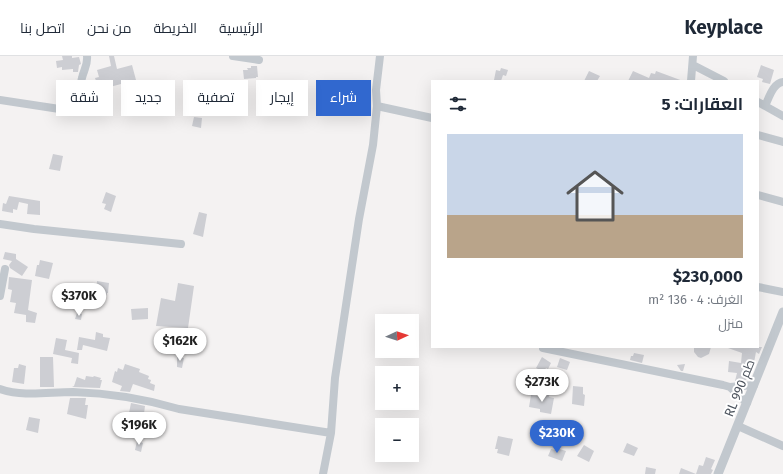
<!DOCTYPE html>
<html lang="ar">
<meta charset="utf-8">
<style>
:root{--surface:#fff;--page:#f2f2f3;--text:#1f2937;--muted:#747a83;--line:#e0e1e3;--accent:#3168cf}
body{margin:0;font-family:"Fira Sans",Cairo,sans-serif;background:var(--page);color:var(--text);direction:rtl;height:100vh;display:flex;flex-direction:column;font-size:15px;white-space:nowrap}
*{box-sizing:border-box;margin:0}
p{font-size:13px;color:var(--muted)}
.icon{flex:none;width:22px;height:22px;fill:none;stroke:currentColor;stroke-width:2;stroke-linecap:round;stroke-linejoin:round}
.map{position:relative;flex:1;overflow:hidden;direction:ltr}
.drawer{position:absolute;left:431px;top:24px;width:328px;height:268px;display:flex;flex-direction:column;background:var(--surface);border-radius:0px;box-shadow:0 4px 16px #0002;direction:rtl}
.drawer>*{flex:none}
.hud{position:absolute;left:12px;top:24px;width:359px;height:36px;direction:rtl;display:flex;gap:8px}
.needle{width:26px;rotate:87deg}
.tools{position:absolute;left:375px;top:258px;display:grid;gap:8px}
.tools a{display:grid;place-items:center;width:44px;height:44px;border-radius:0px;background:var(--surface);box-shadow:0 4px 16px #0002;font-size:20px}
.price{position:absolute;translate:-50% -34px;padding:0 9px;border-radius:14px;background:#fff;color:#222;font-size:13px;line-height:26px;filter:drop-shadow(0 1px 2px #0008)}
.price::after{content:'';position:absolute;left:50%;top:24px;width:12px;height:9px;margin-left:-6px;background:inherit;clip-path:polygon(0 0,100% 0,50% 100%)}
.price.active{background:var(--accent);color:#fff}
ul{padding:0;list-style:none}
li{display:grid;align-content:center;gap:8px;height:212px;padding:0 16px}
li+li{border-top:1px solid var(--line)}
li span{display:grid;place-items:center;height:124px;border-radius:0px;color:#555}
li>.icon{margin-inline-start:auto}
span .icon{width:72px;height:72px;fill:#fffc;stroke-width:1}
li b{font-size:17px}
h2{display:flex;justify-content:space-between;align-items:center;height:48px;padding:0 16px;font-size:17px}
.chip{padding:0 14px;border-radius:0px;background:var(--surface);box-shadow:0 4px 16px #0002;font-size:14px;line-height:36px}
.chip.active{background:var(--accent);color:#fff}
header{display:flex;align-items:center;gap:24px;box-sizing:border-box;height:56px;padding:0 20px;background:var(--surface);border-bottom:1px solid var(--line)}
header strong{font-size:19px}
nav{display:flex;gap:22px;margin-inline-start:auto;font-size:14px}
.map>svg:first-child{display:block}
</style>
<header>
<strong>Keyplace</strong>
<nav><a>الرئيسية</a><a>الخريطة</a><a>من نحن</a><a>اتصل بنا</a></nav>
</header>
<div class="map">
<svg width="783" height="418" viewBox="0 0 783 418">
<rect width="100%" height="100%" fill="#f4f2f2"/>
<path fill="#cdced3" d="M 62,0 L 72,0 L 72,2 L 79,1 L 81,8 L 79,9 L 78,16 L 73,16 L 73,13 L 62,14 L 62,11 L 57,12 L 56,5 L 63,4 Z
M 109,0 L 114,0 L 117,13 L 132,9 L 136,24 L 106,32 L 107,34 L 100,37 L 95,22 L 99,21 L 97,14 L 111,10 Z
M 761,9 L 774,14 L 770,28 L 762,26 L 763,23 L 757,21 Z
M 251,10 L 257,10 L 258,21 L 256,21 L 256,22 L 244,23 L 243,14 L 248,14 L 247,12 L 251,12 Z
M 501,12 L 508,14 L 506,20 L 503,19 L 501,25 L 494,24 L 496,14 L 500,15 Z
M 589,15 L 600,20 L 597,25 L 584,25 Z
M 633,15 L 649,22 L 651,17 L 655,18 L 656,15 L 683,25 L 628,25 Z
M 207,36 L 208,50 L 199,51 L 197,37 Z
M 194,61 L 202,62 L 201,72 L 192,70 Z
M 53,98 L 63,100 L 60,115 L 49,113 Z
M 106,136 L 116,140 L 111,156 L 104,153 L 106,148 L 102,147 Z
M 9,140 L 40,145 L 40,159 L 27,158 L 28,148 L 19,146 L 17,154 L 13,153 L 13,157 L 2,155 L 3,147 L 6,148 Z
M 199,156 L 207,158 L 203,181 L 193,178 Z
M 5,196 L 16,198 L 16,203 L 28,211 L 22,220 L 10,212 L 9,209 L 12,205 L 3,203 Z
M 40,204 L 53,207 L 49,223 L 35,220 L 37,209 L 39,209 Z
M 9,221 L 32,224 L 28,254 L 37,257 L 35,267 L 26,266 L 26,259 L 14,257 L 16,247 L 10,246 L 12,234 L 8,233 Z
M 97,225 L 109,227 L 108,237 L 107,237 L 106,240 L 100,239 L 100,237 L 96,236 Z
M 178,227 L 194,230 L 188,272 L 156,270 L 161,242 L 175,245 Z
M 148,252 L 148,263 L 132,264 L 131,253 Z
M 77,257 L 82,258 L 81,264 L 75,263 Z
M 96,276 L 103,278 L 103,281 L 110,282 L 107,295 L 83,289 L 82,294 L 77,294 L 79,281 L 95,284 Z
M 56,282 L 67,284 L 65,294 L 79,297 L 78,308 L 71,307 L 72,302 L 53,298 Z
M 694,291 L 711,291 L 709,298 L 701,302 L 698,301 L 694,296 Z
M 728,291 L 762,291 L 759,298 L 756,296 L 753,312 L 751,312 L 746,324 L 735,325 L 737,317 L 728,316 L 729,305 L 741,307 L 742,297 L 728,292 Z
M 634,297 L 644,299 L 642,307 L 630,304 L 631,300 L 633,300 Z
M 40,301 L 53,301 L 54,331 L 40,331 Z
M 177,301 L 184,302 L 182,312 L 177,311 Z
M 542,301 L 551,307 L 548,313 L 546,312 L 544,316 L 536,312 Z
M 560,302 L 570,306 L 567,314 L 557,311 Z
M 19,308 L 26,310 L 24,328 L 12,326 L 14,312 L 18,312 Z
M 125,308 L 140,313 L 139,316 L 149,320 L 148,323 L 151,324 L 150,327 L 155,329 L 154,335 L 133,328 L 130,336 L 120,335 L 122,330 L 112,326 L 115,315 L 117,316 L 118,312 L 123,314 Z
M 685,308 L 683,315 L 681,315 L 677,309 Z
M 86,320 L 93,321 L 94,320 L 101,322 L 100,324 L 102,324 L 100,332 L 72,331 L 74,330 L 77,321 L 85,324 Z
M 573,330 L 583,331 L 583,338 L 585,339 L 584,350 L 572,348 Z
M 545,335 L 550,336 L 549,341 L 554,342 L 551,358 L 540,356 L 540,353 L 529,351 L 531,339 L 543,341 Z
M 70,342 L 86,342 L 85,349 L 88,349 L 86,363 L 67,358 Z
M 131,347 L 145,350 L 143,365 L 128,362 Z
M 29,361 L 40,363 L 38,377 L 26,374 Z
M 498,380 L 513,383 L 509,400 L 497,397 L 498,393 L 495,393 Z
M 137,385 L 143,387 L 141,396 L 135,394 Z
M 627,387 L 638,392 L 634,400 L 623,396 Z
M 584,389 L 594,395 L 589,406 L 577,400 Z
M 556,392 L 566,395 L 562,405 L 548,400 L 551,393 L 555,394 Z
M 706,401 L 715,404 L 711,413 L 713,414 L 711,418 L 696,418 L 699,409 L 703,410 Z
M 646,411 L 656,413 L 655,418 L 645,418 Z
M 681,412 L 696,418 L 679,418 Z"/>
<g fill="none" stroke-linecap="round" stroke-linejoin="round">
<path stroke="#c2c8ce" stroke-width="8" d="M 233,0 L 259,4
M 693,9 L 724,25
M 691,25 L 693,0
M 0,44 L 66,54 C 87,55 78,34 82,22 C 84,13 88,9 87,0
M 758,46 L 783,60
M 377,50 L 432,62
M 765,50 C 769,42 773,27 783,26
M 758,79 L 783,86
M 758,139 L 783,146
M 0,168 L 34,173 L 181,188
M 758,231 L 783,236
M 0,240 L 5,213
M 543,292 L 723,329 L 730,331 L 747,347
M 730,331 L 754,329
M 0,333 C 24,341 48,336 73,336 C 109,337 145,343 179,353 L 331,377
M 738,370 L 783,390
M 323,418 L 331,377 L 335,322 L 359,163 L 373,89 L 377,50 L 376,34 L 380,0"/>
<path stroke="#c2c8ce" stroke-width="9" d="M 718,418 L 783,256"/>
</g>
<g text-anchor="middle" stroke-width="4" stroke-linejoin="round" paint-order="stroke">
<g font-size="13" fill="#4c535d" stroke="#fff">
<text transform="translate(739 332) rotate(-68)" y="5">RL طم 990</text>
</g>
</g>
</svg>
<div class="tools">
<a><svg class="needle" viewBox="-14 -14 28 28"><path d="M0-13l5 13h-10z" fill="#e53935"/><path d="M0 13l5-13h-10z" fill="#747a83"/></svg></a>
<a>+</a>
<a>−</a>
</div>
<b class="price" style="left:79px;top:261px">$370K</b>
<b class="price" style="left:180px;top:306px">$162K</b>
<b class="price" style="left:542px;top:347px">$273K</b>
<b class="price" style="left:139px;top:390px">$196K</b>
<b class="price active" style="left:557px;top:398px">$230K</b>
<div class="hud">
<a class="chip active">شراء</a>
<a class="chip">إيجار</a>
<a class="chip">تصفية</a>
<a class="chip">جديد</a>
<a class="chip">شقة</a>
</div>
<section class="drawer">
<h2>العقارات: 5<svg class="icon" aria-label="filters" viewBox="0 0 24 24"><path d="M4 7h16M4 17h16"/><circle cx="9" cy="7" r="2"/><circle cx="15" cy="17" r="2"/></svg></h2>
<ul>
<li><span style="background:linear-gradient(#c9d6e8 65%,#b9a48a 0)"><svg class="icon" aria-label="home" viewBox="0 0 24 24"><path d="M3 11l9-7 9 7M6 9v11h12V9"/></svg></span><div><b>$230,000</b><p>الغرف: 4 · 136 m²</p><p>منزل</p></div></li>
</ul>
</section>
</div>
